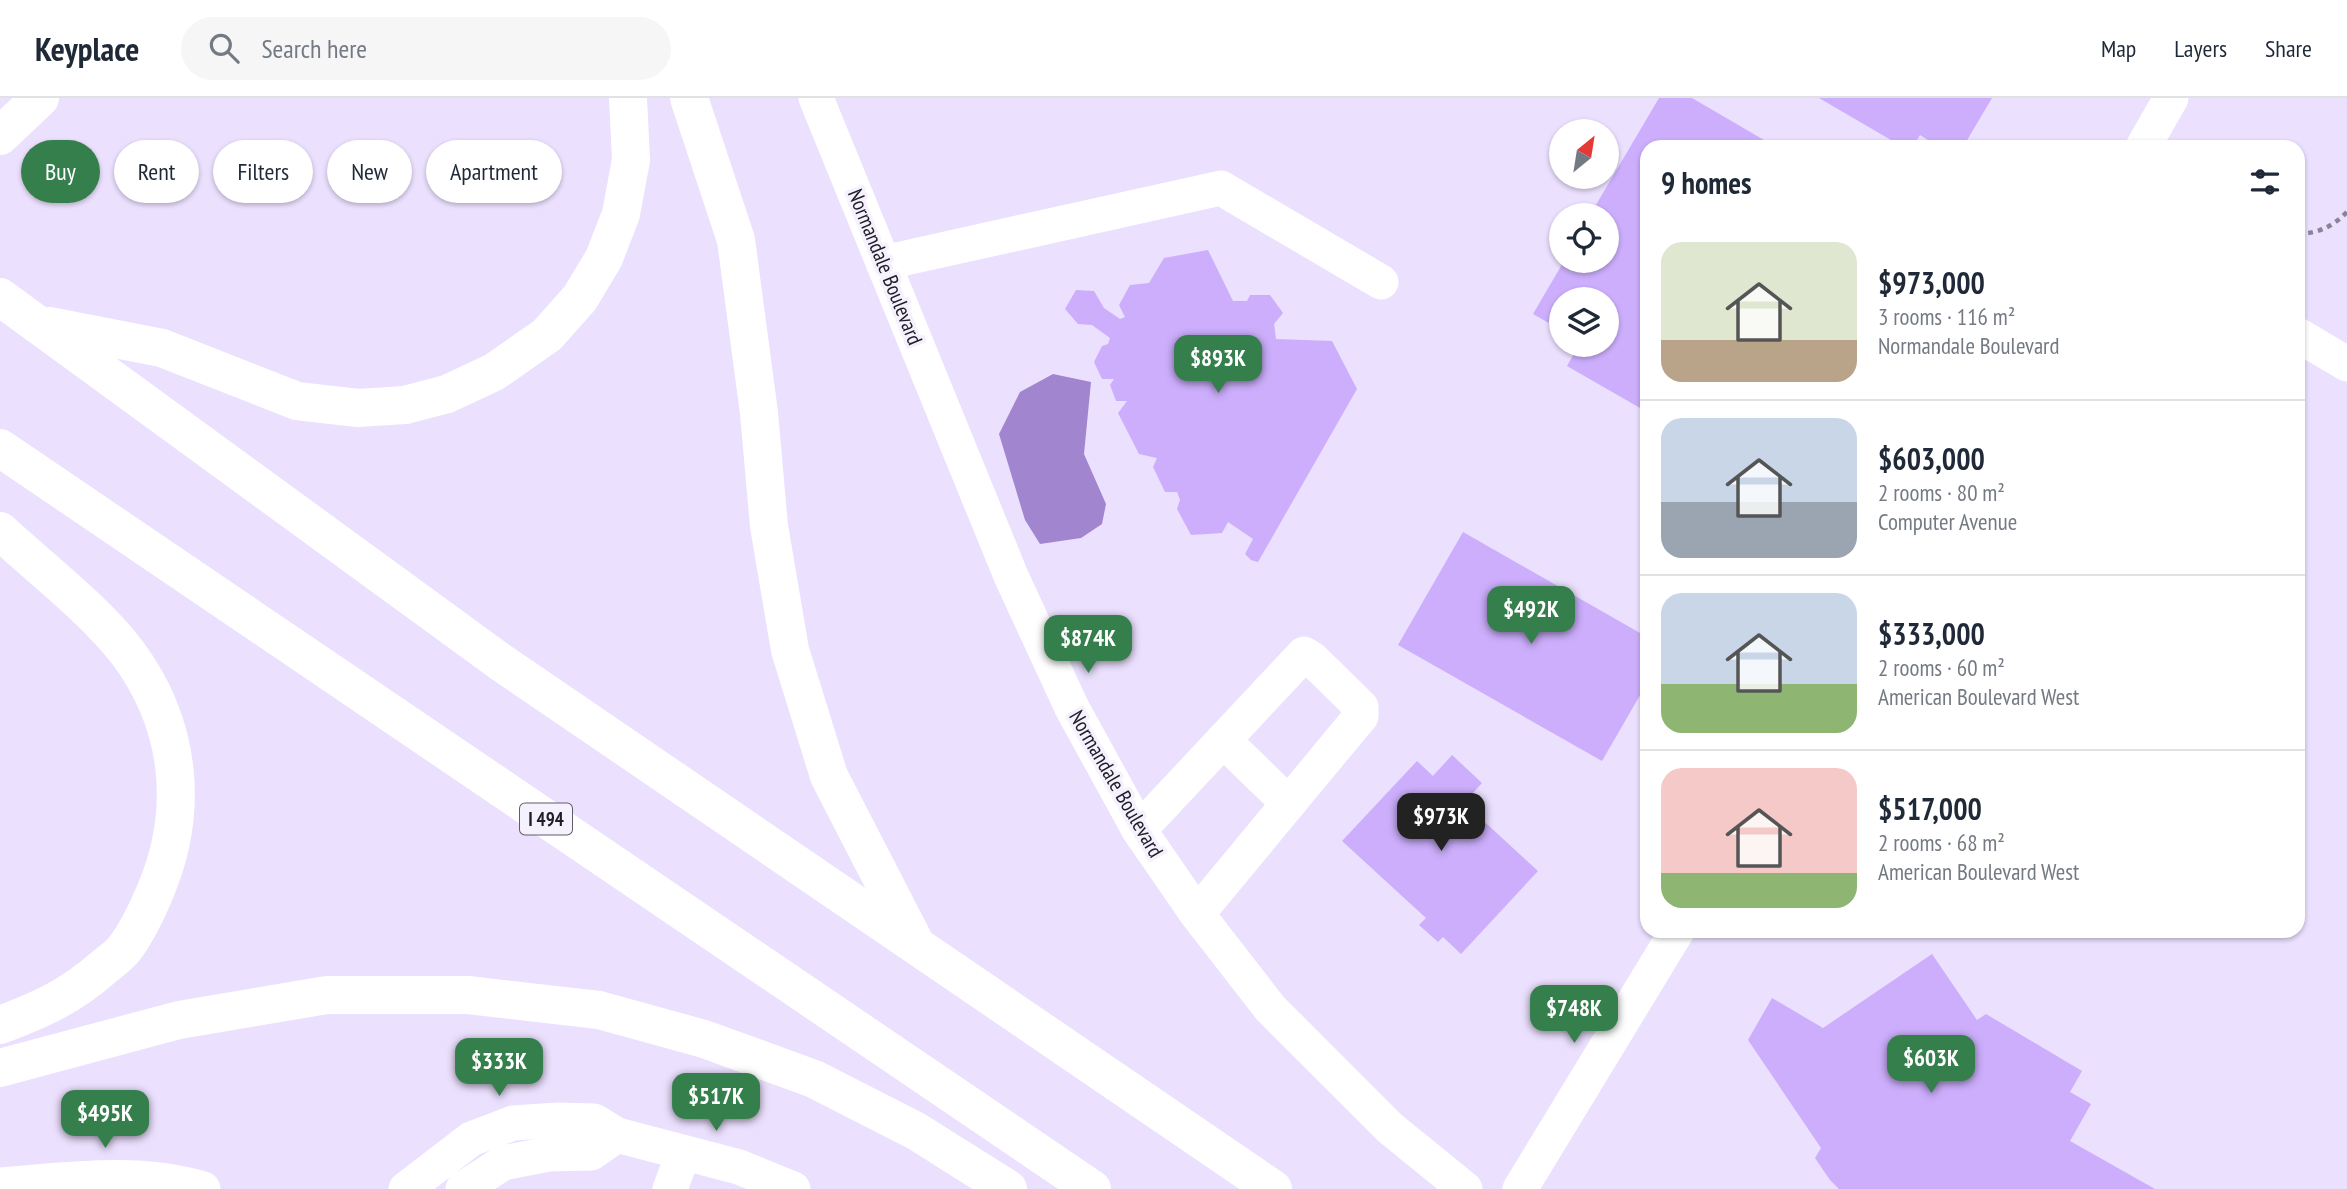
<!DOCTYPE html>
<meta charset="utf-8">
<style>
:root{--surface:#fff;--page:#f6f6f7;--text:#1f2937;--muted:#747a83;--line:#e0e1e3;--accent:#357f4d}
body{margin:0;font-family:"PT Sans Narrow",sans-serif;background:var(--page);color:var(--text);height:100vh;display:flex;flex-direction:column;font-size:26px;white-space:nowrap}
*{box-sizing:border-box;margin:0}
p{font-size:23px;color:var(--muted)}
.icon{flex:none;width:38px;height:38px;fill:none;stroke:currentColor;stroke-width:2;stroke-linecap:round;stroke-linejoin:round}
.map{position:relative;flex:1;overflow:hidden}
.panel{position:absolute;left:1640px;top:42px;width:665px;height:798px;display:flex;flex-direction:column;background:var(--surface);border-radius:21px;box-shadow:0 2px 5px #0004}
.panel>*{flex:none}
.top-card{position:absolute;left:21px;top:42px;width:665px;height:63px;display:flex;gap:14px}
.needle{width:46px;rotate:30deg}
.fabs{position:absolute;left:1549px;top:21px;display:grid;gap:14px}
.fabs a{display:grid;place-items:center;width:70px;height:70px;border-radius:50%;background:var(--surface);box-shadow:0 2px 5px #0004;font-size:35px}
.price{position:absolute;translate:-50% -60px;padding:0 16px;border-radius:14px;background:var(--accent);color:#fff;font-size:23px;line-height:46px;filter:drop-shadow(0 2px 4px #0008)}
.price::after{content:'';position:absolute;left:50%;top:42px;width:21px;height:16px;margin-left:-10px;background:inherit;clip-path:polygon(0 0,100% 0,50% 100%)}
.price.active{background:#222;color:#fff}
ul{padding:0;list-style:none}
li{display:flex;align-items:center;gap:21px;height:175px;padding:0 21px}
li+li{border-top:2px solid var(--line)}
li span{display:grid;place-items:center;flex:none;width:196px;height:140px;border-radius:21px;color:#555}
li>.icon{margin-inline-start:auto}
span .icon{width:84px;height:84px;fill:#fffc;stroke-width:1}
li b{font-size:30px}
h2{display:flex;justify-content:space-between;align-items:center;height:84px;padding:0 21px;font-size:30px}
.tag{padding:0 24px;border-radius:32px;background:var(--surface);box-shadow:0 2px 5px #0004;font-size:24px;line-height:63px}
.tag.active{background:var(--accent);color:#fff}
header{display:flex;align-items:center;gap:42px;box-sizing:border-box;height:98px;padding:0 35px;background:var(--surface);border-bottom:2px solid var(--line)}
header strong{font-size:33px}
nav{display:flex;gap:38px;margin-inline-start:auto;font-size:24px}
.search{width:490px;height:63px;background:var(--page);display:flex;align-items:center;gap:18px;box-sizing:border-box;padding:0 24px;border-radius:38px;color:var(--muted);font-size:26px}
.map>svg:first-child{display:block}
</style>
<header>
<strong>Keyplace</strong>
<div class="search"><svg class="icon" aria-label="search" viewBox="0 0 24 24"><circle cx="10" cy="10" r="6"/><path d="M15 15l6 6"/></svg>Search here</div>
<nav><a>Map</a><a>Layers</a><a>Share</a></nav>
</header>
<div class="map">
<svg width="2347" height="1091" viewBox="0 0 2347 1091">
<rect width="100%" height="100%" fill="#ebe0fe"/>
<path fill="#a285cf" d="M 1053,276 L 1091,284 L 1084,356 L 1106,406 L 1102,426 L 1081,440 L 1040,446 L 1025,422 L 999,336 L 1020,294 Z"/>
<path fill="#ccaefc" d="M 1659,0 L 1692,0 L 1776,49 L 1647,49 L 1647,314 L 1567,268 L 1579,247 L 1606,247 L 1606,201 L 1561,201 L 1561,232 L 1533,216 L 1564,163 L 1606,163 L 1606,117 L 1590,117 Z
M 1819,0 L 1992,0 L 1963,49 L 1939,49 L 1920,37 L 1913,49 L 1903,49 Z
M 1208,152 L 1233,203 L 1247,203 L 1250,197 L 1270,197 L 1283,215 L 1274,226 L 1276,241 L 1332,243 L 1357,291 L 1258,464 L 1251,462 L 1245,456 L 1253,441 L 1228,424 L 1222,435 L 1191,437 L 1177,411 L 1180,402 L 1177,394 L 1165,394 L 1153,369 L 1157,360 L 1139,356 L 1118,315 L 1127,303 L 1116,303 L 1110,287 L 1114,281 L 1102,281 L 1094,264 L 1102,248 L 1108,246 L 1110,240 L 1092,227 L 1078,226 L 1065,211 L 1076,192 L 1094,193 L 1104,210 L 1120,221 L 1125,219 L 1119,207 L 1130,187 L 1149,185 L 1164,160 Z
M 1463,434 L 1647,539 L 1647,585 L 1602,663 L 1398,547 Z
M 1452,657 L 1482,685 L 1464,705 L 1538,773 L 1461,856 L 1443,839 L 1438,844 L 1419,827 L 1426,820 L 1342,743 L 1417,663 L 1433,678 Z
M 1932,856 L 1977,922 L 1986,916 L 2082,973 L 2070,994 L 2091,1006 L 2070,1043 L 2155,1091 L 1839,1091 L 1830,1082 L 1815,1060 L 1821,1050 L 1748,942 L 1772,900 L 1823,930 Z"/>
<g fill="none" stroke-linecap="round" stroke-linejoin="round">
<path stroke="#8a8297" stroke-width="4.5" stroke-dasharray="5 5" stroke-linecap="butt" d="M 2298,136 C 2319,135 2332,129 2347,114"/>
<path stroke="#fff" stroke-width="35" d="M 816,0 L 1011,478 L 1072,610 L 1139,732 L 1197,816 L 1270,910 L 1390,1030 L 1465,1091
M 2143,49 L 2171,0
M 883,165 L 1221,90 L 1381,184
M 2298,237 L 2347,266
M 1223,642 L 1288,705
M 1139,732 L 1304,556 L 1312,561 L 1361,609 L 1361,618 L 1197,816
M 0,1087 C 66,1082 139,1071 203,1091
M 406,1091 L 471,1041 L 513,1025 L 558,1022 L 594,1023 L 617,1037 L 739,1069 L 793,1091
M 463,1091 L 503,1065 L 549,1056 L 591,1055 L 617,1037
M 670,1091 L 683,1056
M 1520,1091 L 1677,833"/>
<path stroke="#fff" stroke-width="38" d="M 689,0 L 736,142 L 759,315 L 769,428 L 790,552 L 829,678 L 915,845
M 0,38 L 40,0
M 0,199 L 499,563 L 1273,1091
M 49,228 L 162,250 L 297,303 L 358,310 L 405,307 L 447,296 L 494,274 L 547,237 L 580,200 L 604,160 L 621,116 L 631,62 L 628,0
M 0,350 L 1092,1091
M 0,433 C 40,470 94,511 127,554 C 181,626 190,712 155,794 C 147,813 137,834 125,850 C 120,857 112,862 105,868 C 71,898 43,911 0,927
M 0,970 L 179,922 L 327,897 L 468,897 L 599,912 L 704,941 L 814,981 L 916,1033 L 1008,1091"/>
</g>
<g text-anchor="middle" stroke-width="7" stroke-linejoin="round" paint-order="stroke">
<rect fill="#f5f1fd" stroke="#615d68" stroke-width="2" x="520" y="705.5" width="52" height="31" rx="5"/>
<g font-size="19" font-weight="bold" fill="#211d28">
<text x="546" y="728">I 494</text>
</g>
<g font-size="21" fill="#211d28" stroke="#f5f1fd">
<text transform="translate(885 169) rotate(68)" y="7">Normandale Boulevard</text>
<text transform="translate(1116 686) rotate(60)" y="7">Normandale Boulevard</text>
</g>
</g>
</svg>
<div class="fabs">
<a><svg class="needle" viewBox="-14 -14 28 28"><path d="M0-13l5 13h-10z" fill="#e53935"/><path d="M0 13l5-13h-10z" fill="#747a83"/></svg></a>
<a><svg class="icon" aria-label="locate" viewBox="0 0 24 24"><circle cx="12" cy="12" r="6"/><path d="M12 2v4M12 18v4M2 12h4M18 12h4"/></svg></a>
<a><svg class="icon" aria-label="layers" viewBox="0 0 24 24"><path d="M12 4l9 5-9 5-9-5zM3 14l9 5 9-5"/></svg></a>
</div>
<b class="price" style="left:1218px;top:297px">$893K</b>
<b class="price" style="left:1531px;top:548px">$492K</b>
<b class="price" style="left:1088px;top:577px">$874K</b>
<b class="price active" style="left:1441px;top:755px">$973K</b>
<b class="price" style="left:1574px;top:947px">$748K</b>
<b class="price" style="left:1931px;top:997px">$603K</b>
<b class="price" style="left:499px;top:1000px">$333K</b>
<b class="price" style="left:716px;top:1035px">$517K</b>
<b class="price" style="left:105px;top:1052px">$495K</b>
<div class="top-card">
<a class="tag active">Buy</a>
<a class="tag">Rent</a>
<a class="tag">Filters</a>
<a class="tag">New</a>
<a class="tag">Apartment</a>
</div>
<section class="panel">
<h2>9 homes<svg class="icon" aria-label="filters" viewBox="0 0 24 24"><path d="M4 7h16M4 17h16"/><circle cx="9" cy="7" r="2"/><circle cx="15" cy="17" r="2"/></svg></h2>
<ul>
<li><span style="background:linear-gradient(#dfe7d0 70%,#b9a48a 0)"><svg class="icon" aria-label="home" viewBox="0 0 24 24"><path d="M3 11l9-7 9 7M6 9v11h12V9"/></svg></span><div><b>$973,000</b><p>3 rooms · 116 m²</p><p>Normandale Boulevard</p></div></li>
<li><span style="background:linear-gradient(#c9d6e8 60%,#9aa5b1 0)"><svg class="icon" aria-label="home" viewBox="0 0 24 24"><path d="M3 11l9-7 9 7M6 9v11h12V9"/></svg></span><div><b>$603,000</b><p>2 rooms · 80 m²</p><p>Computer Avenue</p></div></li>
<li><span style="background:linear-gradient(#c9d6e8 65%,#8fb573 0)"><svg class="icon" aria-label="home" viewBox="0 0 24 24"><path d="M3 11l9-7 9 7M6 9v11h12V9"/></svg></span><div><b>$333,000</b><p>2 rooms · 60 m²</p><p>American Boulevard West</p></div></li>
<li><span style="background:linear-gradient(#f6c9c9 75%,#8fb573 0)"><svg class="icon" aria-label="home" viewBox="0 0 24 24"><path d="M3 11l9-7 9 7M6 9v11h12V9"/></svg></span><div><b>$517,000</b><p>2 rooms · 68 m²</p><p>American Boulevard West</p></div></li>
</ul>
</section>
</div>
